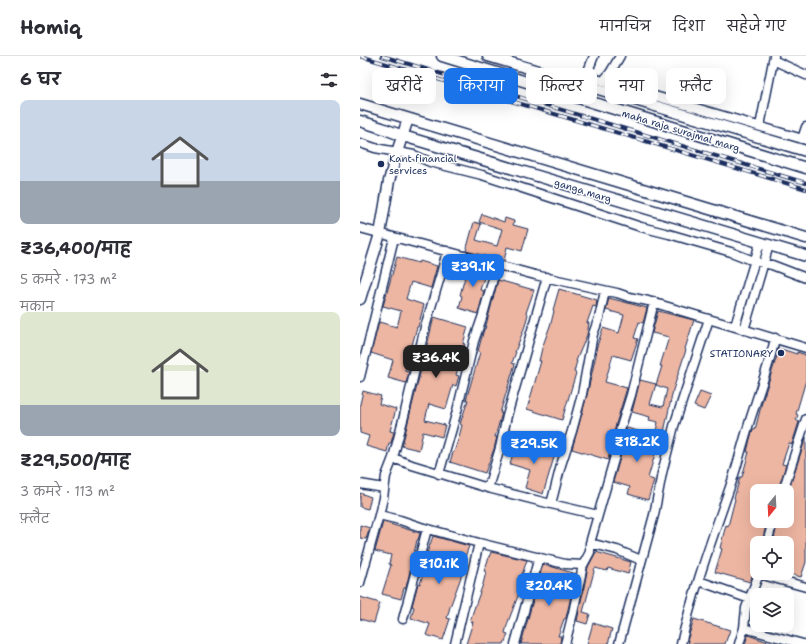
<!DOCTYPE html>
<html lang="hi">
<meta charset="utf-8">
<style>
:root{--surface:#fff;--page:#f7f7f7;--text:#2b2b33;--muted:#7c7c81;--line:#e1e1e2;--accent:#1a73e8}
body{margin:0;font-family:"Shantell Sans","Playpen Sans Deva",sans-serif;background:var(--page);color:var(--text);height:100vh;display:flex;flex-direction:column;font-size:15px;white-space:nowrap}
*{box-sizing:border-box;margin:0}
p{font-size:13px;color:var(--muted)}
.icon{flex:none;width:22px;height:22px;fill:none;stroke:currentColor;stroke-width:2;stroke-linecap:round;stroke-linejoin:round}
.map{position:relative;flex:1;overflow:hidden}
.panel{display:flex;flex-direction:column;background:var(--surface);width:360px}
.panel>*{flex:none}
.banner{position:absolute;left:12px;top:12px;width:374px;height:36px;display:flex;gap:8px}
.needle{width:26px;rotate:198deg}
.tools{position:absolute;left:390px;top:428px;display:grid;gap:8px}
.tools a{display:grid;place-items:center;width:44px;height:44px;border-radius:8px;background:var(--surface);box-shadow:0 4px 16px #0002;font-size:20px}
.price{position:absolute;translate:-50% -34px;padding:0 9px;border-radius:8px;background:var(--accent);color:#fff;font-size:13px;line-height:26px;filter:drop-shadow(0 1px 2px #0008)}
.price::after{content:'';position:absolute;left:50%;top:24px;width:12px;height:9px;margin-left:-6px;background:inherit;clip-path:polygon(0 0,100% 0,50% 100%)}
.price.on{background:#222;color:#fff}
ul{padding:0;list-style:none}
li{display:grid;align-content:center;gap:8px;height:212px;padding:0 20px}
li span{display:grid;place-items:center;height:124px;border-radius:8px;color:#555}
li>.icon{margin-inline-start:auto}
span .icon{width:72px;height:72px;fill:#fffc;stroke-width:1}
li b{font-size:17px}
h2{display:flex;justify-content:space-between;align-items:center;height:48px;padding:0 20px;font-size:17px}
.tag{padding:0 14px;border-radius:8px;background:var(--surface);box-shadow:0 4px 16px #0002;font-size:14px;line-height:36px}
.tag.on{background:var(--accent);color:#fff}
header{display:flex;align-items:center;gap:24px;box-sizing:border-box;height:56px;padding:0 20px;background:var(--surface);border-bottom:1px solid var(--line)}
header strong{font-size:19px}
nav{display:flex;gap:22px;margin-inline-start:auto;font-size:14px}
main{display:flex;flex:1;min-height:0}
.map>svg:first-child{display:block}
</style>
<header>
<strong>Homiq</strong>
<nav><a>मानचित्र</a><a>दिशा</a><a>सहेजे गए</a></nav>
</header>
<main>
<section class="panel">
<h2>6 घर<svg class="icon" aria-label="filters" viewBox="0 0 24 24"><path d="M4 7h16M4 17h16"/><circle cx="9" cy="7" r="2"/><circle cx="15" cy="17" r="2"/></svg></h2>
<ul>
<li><span style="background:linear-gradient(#c9d6e8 65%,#9aa5b1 0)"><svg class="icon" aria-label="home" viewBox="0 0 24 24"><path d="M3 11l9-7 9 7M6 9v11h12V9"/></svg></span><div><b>₹36,400/माह</b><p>5 कमरे · 173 m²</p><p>मकान</p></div></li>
<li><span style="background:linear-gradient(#dfe7d0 75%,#9aa5b1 0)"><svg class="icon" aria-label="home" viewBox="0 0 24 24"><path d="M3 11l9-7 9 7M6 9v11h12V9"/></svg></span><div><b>₹29,500/माह</b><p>3 कमरे · 113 m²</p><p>फ़्लैट</p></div></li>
</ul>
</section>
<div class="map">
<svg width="446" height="588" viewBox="0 0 446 588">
<rect width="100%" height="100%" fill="#fff"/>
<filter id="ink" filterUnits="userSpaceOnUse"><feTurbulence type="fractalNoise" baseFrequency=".025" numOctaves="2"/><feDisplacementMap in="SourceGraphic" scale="8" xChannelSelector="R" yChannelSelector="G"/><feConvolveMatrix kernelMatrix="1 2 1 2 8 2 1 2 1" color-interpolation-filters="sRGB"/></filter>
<g filter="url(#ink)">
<path fill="#edb6a2" stroke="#1b2f5e" d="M 122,158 L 144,166 L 145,162 L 154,165 L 153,169 L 168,173 L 162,195 L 147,191 L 144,205 L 106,195 L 114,166 L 121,168 L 116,184 L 137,190 L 142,173 L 119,166 Z
M 37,201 L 59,207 L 60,205 L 77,210 L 71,232 L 51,226 L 46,243 L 64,249 L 58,271 L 57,271 L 45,315 L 49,316 L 46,327 L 28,322 L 33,304 L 11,297 L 19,266 L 37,271 L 41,255 L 23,250 Z
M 108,207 L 127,212 L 120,234 L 124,235 L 118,258 L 99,252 L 102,240 L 100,239 L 105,221 L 103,221 Z
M 138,224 L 174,234 L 166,257 L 168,258 L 165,270 L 155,296 L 156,296 L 152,307 L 155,308 L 140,357 L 142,357 L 135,381 L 137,381 L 134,393 L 125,417 L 90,406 L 93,396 L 94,396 L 99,381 L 102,369 L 100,368 L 108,344 L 106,344 L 120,296 L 118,295 L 124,273 L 125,273 Z
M 199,233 L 237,244 L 236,251 L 233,250 L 227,267 L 229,267 L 227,279 L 216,305 L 217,305 L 214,316 L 216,317 L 202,364 L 167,353 L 181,305 L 179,305 L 182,292 L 191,267 L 194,255 L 193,254 Z
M 249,242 L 287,252 L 283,267 L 279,266 L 274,282 L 278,283 L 271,304 L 253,299 L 245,326 L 267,332 L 256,368 L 248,404 L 212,393 L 227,339 L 237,294 L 236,293 L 243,272 L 259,277 L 264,259 L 246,254 Z
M 298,255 L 334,264 L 325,293 L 326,294 L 313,334 L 303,381 L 295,380 L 298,366 L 289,364 L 290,361 L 272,356 L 280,324 L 296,328 L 290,348 L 303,351 L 307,333 L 296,329 L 302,310 L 300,310 L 309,281 L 292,277 Z
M 74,261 L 108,271 L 103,288 L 105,288 L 96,319 L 99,320 L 96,330 L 93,329 L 86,353 L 69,348 L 65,364 L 85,369 L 82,381 L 63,376 L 59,394 L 42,390 Z
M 418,292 L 437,298 L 437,296 L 446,299 L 446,324 L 436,358 L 438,359 L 436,364 L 439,366 L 432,388 L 429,387 L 422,408 L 426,409 L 418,435 L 397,435 L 397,465 L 407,465 L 402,487 L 397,487 L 397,498 L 395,504 L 397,506 L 390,526 L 355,516 L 362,493 L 360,492 L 363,480 L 366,469 L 368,470 L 375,443 L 374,442 L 377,432 L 380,421 L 382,421 L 389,396 L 387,396 L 390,383 L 393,373 L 395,374 L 402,346 L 417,300 Z
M 3,335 L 21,340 L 19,348 L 36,353 L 30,375 L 34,376 L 31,387 L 29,387 L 27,396 L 6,390 L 9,380 L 0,377 L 0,348 Z
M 340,336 L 351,340 L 344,354 L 334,350 Z
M 267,372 L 300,381 L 288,422 L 294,424 L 288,444 L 268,438 L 270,431 L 253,426 L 260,402 Z
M 446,381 L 446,506 L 441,521 L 427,517 L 427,487 L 413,487 L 418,465 L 427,468 L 427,439 Z
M 156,386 L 195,398 L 183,438 L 165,432 L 170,414 L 150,408 Z
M 0,437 L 11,441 L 8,453 L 0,451 Z
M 23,466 L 60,477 L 58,484 L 57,484 L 46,532 L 44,532 L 41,543 L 22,538 L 31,509 L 29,508 L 31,499 L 15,495 Z
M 0,469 L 10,472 L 6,483 L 0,482 Z
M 73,480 L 109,490 L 101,512 L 103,513 L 100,524 L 90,551 L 87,562 L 90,563 L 83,584 L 66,579 L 70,568 L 51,562 L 54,551 L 52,550 L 56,535 L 58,527 L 60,528 L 68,501 L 66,500 Z
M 131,496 L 167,504 L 159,528 L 161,528 L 158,540 L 148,566 L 145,577 L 148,578 L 144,588 L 106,588 L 113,566 L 110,565 L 114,553 L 123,528 L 126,516 L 124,515 Z
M 236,496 L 271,506 L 268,518 L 248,512 L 247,515 L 235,512 L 223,556 L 230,558 L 227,568 L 217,565 L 228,511 Z
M 183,508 L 216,518 L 206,562 L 204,563 L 198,580 L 201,580 L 200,588 L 161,588 Z
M 0,541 L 20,547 L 14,567 L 0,563 Z
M 334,563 L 370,574 L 365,588 L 328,588 L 329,585 L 327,585 Z
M 233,567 L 252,573 L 248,588 L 227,588 Z
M 388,579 L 411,587 L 411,588 L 385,588 Z"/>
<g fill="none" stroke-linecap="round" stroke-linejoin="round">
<defs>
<path id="minor" d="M 413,4 L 446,19
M 226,20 L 446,84
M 224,25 L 234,0
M 243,25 L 250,17 L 260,0
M 400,70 L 414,0
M 442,83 L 446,71
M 0,87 L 15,92 L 54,99 L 70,106 L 122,119 L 281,171 L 309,178 L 371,196 L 394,205 L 412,209 L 446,222
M 0,172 L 175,219 L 257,237 L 269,241 L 288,245 L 446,292
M 375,270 L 400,187
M 384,274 L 409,189
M 0,321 L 34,182
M 33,402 L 52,409 L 128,432 L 140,392 L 147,360 L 163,305 L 187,221
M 79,418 L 97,355 L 114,285 L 123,259 L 137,208
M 0,428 L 24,432
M 128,432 L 191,448
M 423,435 L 446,363
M 19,459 L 40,464 L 61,471 L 119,487 L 205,508 L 223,509
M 238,459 L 191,448 L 201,409 L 212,375 L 222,338 L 233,278 L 239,262 L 245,235
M 230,487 L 257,494 L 281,504
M 407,487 L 413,465
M 339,525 L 390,543
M 0,527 L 19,459 L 23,442 L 26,420 L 33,402 L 44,360 L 65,271 L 81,218 L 87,195
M 43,563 L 67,473
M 95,588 L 119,487
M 155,588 L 179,501
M 205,588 L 213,557 L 223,509 L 230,496 L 230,487 L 255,400 L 261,371 L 271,339 L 294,246
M 259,588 L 294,459 L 302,417 L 314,370 L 349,263
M 321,588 C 333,535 352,483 370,431 C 379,405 385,378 394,352 C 401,329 410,307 415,282
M 379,588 L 384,572
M 443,588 L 384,572 L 386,552 L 399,518 L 446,531"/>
<path id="tertiary" d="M 82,0 L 446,112
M 128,0 L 446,95
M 0,48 L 446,182
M 0,65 L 22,72 L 43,80 L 446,200
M 0,243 L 20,178 L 29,125 L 37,96 L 48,63"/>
</defs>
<use href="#minor" stroke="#1b2f5e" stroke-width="11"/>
<use href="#tertiary" stroke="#1b2f5e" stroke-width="13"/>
<use href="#minor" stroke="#fff" stroke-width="8"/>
<use href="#tertiary" stroke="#fff" stroke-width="10"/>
<defs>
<path id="rail" d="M 0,0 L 446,133
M 22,0 L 446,127"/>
</defs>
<use href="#rail" stroke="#1b2f5e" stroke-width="4"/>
<use href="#rail" stroke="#fff" stroke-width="2.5" stroke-dasharray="8" stroke-linecap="butt"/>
</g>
</g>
<g fill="#1b2f5e" stroke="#fff" stroke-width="1.5">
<circle cx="21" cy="108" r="4"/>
<circle cx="421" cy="297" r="4"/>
</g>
<g text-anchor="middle" stroke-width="3" stroke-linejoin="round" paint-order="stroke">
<g font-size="10" fill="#1b2f5e" stroke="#fff">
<text transform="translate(321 74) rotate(17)" y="4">maha raja surajmal marg</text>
<text transform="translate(223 134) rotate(17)" y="4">ganga marg</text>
</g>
<g font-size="10" fill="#1b2f5e" stroke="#fff" text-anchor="start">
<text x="29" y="106">Kant financial<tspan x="29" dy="12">services</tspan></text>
<text x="413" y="301" text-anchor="end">STATIONARY</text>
</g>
</g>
</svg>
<div class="tools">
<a><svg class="needle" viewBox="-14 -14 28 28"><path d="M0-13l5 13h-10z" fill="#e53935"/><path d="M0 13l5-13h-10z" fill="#7c7c81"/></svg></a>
<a><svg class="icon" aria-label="locate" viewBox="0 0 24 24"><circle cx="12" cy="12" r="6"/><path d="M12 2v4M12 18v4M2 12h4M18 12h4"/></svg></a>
<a><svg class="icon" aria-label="layers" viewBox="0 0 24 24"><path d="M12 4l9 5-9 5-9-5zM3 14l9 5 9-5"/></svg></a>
</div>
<b class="price" style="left:113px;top:232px">₹39.1K</b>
<b class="price on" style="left:76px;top:323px">₹36.4K</b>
<b class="price" style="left:277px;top:407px">₹18.2K</b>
<b class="price" style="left:174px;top:409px">₹29.5K</b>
<b class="price" style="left:79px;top:529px">₹10.1K</b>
<b class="price" style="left:189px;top:551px">₹20.4K</b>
<div class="banner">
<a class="tag">खरीदें</a>
<a class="tag on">किराया</a>
<a class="tag">फ़िल्टर</a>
<a class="tag">नया</a>
<a class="tag">फ़्लैट</a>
</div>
</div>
</main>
